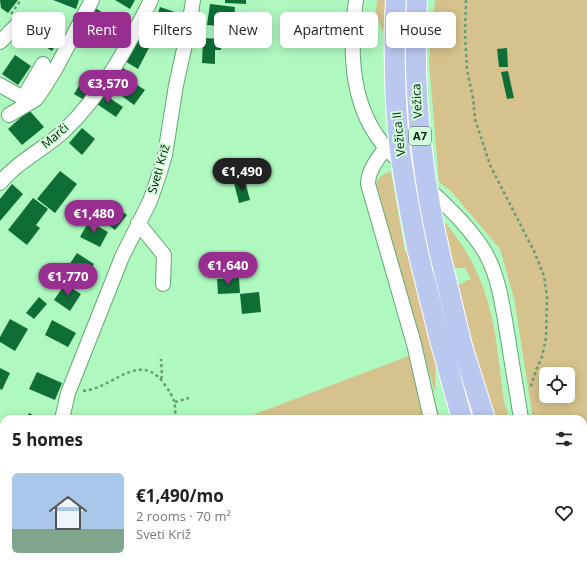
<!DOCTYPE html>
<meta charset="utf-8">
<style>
:root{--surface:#fff;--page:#f2f2f2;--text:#222;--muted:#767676;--line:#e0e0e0;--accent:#982e90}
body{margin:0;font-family:"Open Sans",sans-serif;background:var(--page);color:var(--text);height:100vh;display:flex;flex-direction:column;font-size:15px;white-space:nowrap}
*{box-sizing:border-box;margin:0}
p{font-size:13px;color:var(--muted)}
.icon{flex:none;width:22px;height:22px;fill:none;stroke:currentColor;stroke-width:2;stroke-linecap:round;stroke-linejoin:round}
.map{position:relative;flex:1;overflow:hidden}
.details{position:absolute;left:0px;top:415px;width:587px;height:156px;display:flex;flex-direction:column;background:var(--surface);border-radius:12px 12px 0 0;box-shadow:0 2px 10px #0003}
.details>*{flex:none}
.guide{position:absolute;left:12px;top:12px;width:563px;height:36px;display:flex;gap:8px}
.controls{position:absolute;left:539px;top:367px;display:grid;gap:8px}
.controls a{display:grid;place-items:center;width:36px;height:36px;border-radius:6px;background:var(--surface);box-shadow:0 2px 10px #0003;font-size:20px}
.price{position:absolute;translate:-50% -34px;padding:0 9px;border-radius:14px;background:var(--accent);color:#fff;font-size:13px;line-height:26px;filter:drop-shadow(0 1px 2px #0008)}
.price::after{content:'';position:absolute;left:50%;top:24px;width:12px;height:9px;margin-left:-6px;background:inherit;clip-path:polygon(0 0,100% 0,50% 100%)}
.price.selected{background:#222;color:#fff}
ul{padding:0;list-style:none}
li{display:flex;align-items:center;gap:12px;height:100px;padding:0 12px}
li+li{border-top:1px solid var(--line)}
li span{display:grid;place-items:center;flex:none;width:112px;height:80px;border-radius:6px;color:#555}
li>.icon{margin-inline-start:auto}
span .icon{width:48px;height:48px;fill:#fffc;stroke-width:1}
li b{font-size:17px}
h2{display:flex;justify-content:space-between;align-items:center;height:48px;padding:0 12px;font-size:17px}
.chip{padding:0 14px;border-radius:6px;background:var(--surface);box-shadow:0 2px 10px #0003;font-size:14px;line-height:36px}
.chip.selected{background:var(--accent);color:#fff}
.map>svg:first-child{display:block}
</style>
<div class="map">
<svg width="587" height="571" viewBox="0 0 587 571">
<rect width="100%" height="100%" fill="#aff8c0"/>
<path fill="#d5c28c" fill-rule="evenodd" d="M 377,0 L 386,0 L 383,33 L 379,21 L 375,19 Z
M 435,0 L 587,0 L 587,569 L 585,570 L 583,565 L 583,419 L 533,419 L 514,298 L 500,249 L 451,191 L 439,182 L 429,62 ZM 546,374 L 568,374 L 568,396 L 546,396 Z
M 391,172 L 405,252 L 410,250 L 437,362 C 434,370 436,384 435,393 L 376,183 C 380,176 383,174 391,172 Z
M 444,221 C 469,251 484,281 492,319 C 498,346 500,374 504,401 C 505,407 508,413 509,419 L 498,419 L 493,416 L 456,284 L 462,284 L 467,280 L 470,280 L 471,278 L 465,268 L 454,268 Z
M 422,351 L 440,419 L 242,419 Z
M 186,567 L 481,567 L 482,571 L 186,571 Z"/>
<path fill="#0f6e36" d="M 0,0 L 18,0 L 8,13 L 1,8 Z
M 53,0 L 79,0 L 76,9 Z
M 115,0 L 135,0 L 130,9 Z
M 225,0 L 246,0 L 246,4 L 225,3 Z
M 210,4 L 235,7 L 233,27 L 207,25 Z
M 160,7 L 181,14 L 173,38 L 152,31 Z
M 95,8 L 115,20 L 104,38 L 84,26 Z
M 47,25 L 62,34 L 52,51 L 38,42 Z
M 136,36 L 151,44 L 138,69 L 123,60 Z
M 203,38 L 221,39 L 221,50 L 215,50 L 215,64 L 202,63 Z
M 507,48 L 508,67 L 499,67 L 497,49 Z
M 15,55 L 31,66 L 18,85 L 2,74 Z
M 119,65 L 137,78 L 134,83 L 145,90 L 134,105 L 106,84 Z
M 508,71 L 514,98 L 507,99 L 501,72 Z
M 80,84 L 90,90 L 84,100 L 74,94 Z
M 101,92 L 123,107 L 116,117 L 94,102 Z
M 29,110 L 44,127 L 22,145 L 8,129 Z
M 82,128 L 95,139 L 82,155 L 69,143 Z
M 60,171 L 77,184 L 55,213 L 37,199 Z
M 245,181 L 250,200 L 239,203 L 234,183 Z
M 12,184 L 23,194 L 0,221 L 0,199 Z
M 33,198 L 48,209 L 36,225 L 40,228 L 27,245 L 8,230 Z
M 108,201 L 127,215 L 115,230 L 97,216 Z
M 89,221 L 108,232 L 100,247 L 80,237 Z
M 77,253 L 94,264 L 83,282 L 65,271 Z
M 239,278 L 240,293 L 218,294 L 217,279 Z
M 65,284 L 81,294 L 70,311 L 54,300 Z
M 259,292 L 261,312 L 242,314 L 240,294 Z
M 39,297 L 47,304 L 34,319 L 26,313 Z
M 10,319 L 28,329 L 15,351 L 0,342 L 0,337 Z
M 52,320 L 76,333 L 68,347 L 45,335 Z
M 0,368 L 10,373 L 2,390 L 0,389 Z
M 37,372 L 62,383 L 55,400 L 29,389 Z
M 29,413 L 40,419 L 26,419 Z"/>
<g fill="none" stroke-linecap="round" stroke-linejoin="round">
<defs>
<path id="minor" d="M 356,0 C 349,52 350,110 389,151 C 403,166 418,179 433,193 C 452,211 472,230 486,254 C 500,280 503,310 508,338 C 512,365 517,392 521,419
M 0,42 L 17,25
M 0,85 L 23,98 L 43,64
M 9,115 L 36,99 L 43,89 L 55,70 L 92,0
M 386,147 C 378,159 368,170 368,184 L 414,344 L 431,419
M 0,183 C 17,162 44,149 64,131 C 102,95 128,46 151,0
M 138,223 L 164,255 L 163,284
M 62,419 L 68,393 L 122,257 L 150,201 L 159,175 L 165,155 L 176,85 L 189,27 L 193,0
M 2,542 L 4,543
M 465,567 L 465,571
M 556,567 L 557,571
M 574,567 L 575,571
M 20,571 L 21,567"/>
<path id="highway" d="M 395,20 L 396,0
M 417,248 L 440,340 L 462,419
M 444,271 L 462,346 L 485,419
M 504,567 L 505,571
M 527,567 L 528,571"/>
</defs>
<use href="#minor" stroke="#62a874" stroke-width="16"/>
<use href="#highway" stroke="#fff" stroke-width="22"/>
<path stroke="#679c73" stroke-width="2.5" stroke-dasharray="3 3" stroke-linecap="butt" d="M 466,0 L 465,34 L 467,70 L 473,98 L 475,119 L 490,165 L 534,251 L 544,276 L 547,297 L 546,338 L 542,357 L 536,370 L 530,389
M 11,14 L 21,0
M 161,379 L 162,376 L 161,359
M 83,391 C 90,390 97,388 103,385 C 126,374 146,357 165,385 C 174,398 176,402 175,419
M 175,402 L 189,398
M 33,569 L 38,570 L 45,567
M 3,571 L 4,567
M 158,571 L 159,567"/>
<use href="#minor" stroke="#fff" stroke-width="14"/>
<use href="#highway" stroke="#bac7ef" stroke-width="20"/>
<defs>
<path id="highway-bridge" d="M 417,0 C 412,91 422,182 444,271
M 395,20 C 394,61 395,101 399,142 C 403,178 410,213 417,248"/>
</defs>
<use href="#highway-bridge" stroke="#fff" stroke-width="22" stroke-linecap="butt"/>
<use href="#highway-bridge" stroke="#bac7ef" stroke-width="20"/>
</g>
<g text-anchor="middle" stroke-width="4" stroke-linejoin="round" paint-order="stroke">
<rect fill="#d3fedc" stroke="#3f5d46" stroke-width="1" x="409" y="127" width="22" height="18" rx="3"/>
<g font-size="11" font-weight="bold" fill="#001805">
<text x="420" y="140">A7</text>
</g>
<g font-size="12" fill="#001805" stroke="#d3fedc">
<text transform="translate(417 101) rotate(-93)" y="4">Vežica</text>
<text transform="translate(399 134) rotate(-96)" y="4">Vežica II</text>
<text transform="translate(55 136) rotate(-40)" y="4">Marči</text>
<text transform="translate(159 169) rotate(-74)" y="4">Sveti Križ</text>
</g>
</g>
</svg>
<div class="controls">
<a><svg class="icon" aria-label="locate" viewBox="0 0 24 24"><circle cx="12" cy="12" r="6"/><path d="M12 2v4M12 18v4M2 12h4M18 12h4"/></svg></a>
</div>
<b class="price" style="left:108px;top:104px">€3,570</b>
<b class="price selected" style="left:242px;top:192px">€1,490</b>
<b class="price" style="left:94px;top:234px">€1,480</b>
<b class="price" style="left:228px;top:286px">€1,640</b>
<b class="price" style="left:68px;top:297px">€1,770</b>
<div class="guide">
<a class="chip">Buy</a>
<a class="chip selected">Rent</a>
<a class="chip">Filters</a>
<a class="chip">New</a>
<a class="chip">Apartment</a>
<a class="chip">House</a>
</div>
<section class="details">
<h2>5 homes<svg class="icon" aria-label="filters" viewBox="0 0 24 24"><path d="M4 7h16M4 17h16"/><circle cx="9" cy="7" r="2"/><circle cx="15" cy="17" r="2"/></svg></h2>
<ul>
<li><span style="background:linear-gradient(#a9c7e8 70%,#7fa58c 0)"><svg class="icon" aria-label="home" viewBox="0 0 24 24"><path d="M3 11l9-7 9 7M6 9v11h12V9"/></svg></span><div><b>€1,490/mo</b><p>2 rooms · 70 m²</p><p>Sveti Križ</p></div><svg class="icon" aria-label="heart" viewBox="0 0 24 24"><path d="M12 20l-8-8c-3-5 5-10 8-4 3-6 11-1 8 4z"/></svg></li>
</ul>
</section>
</div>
